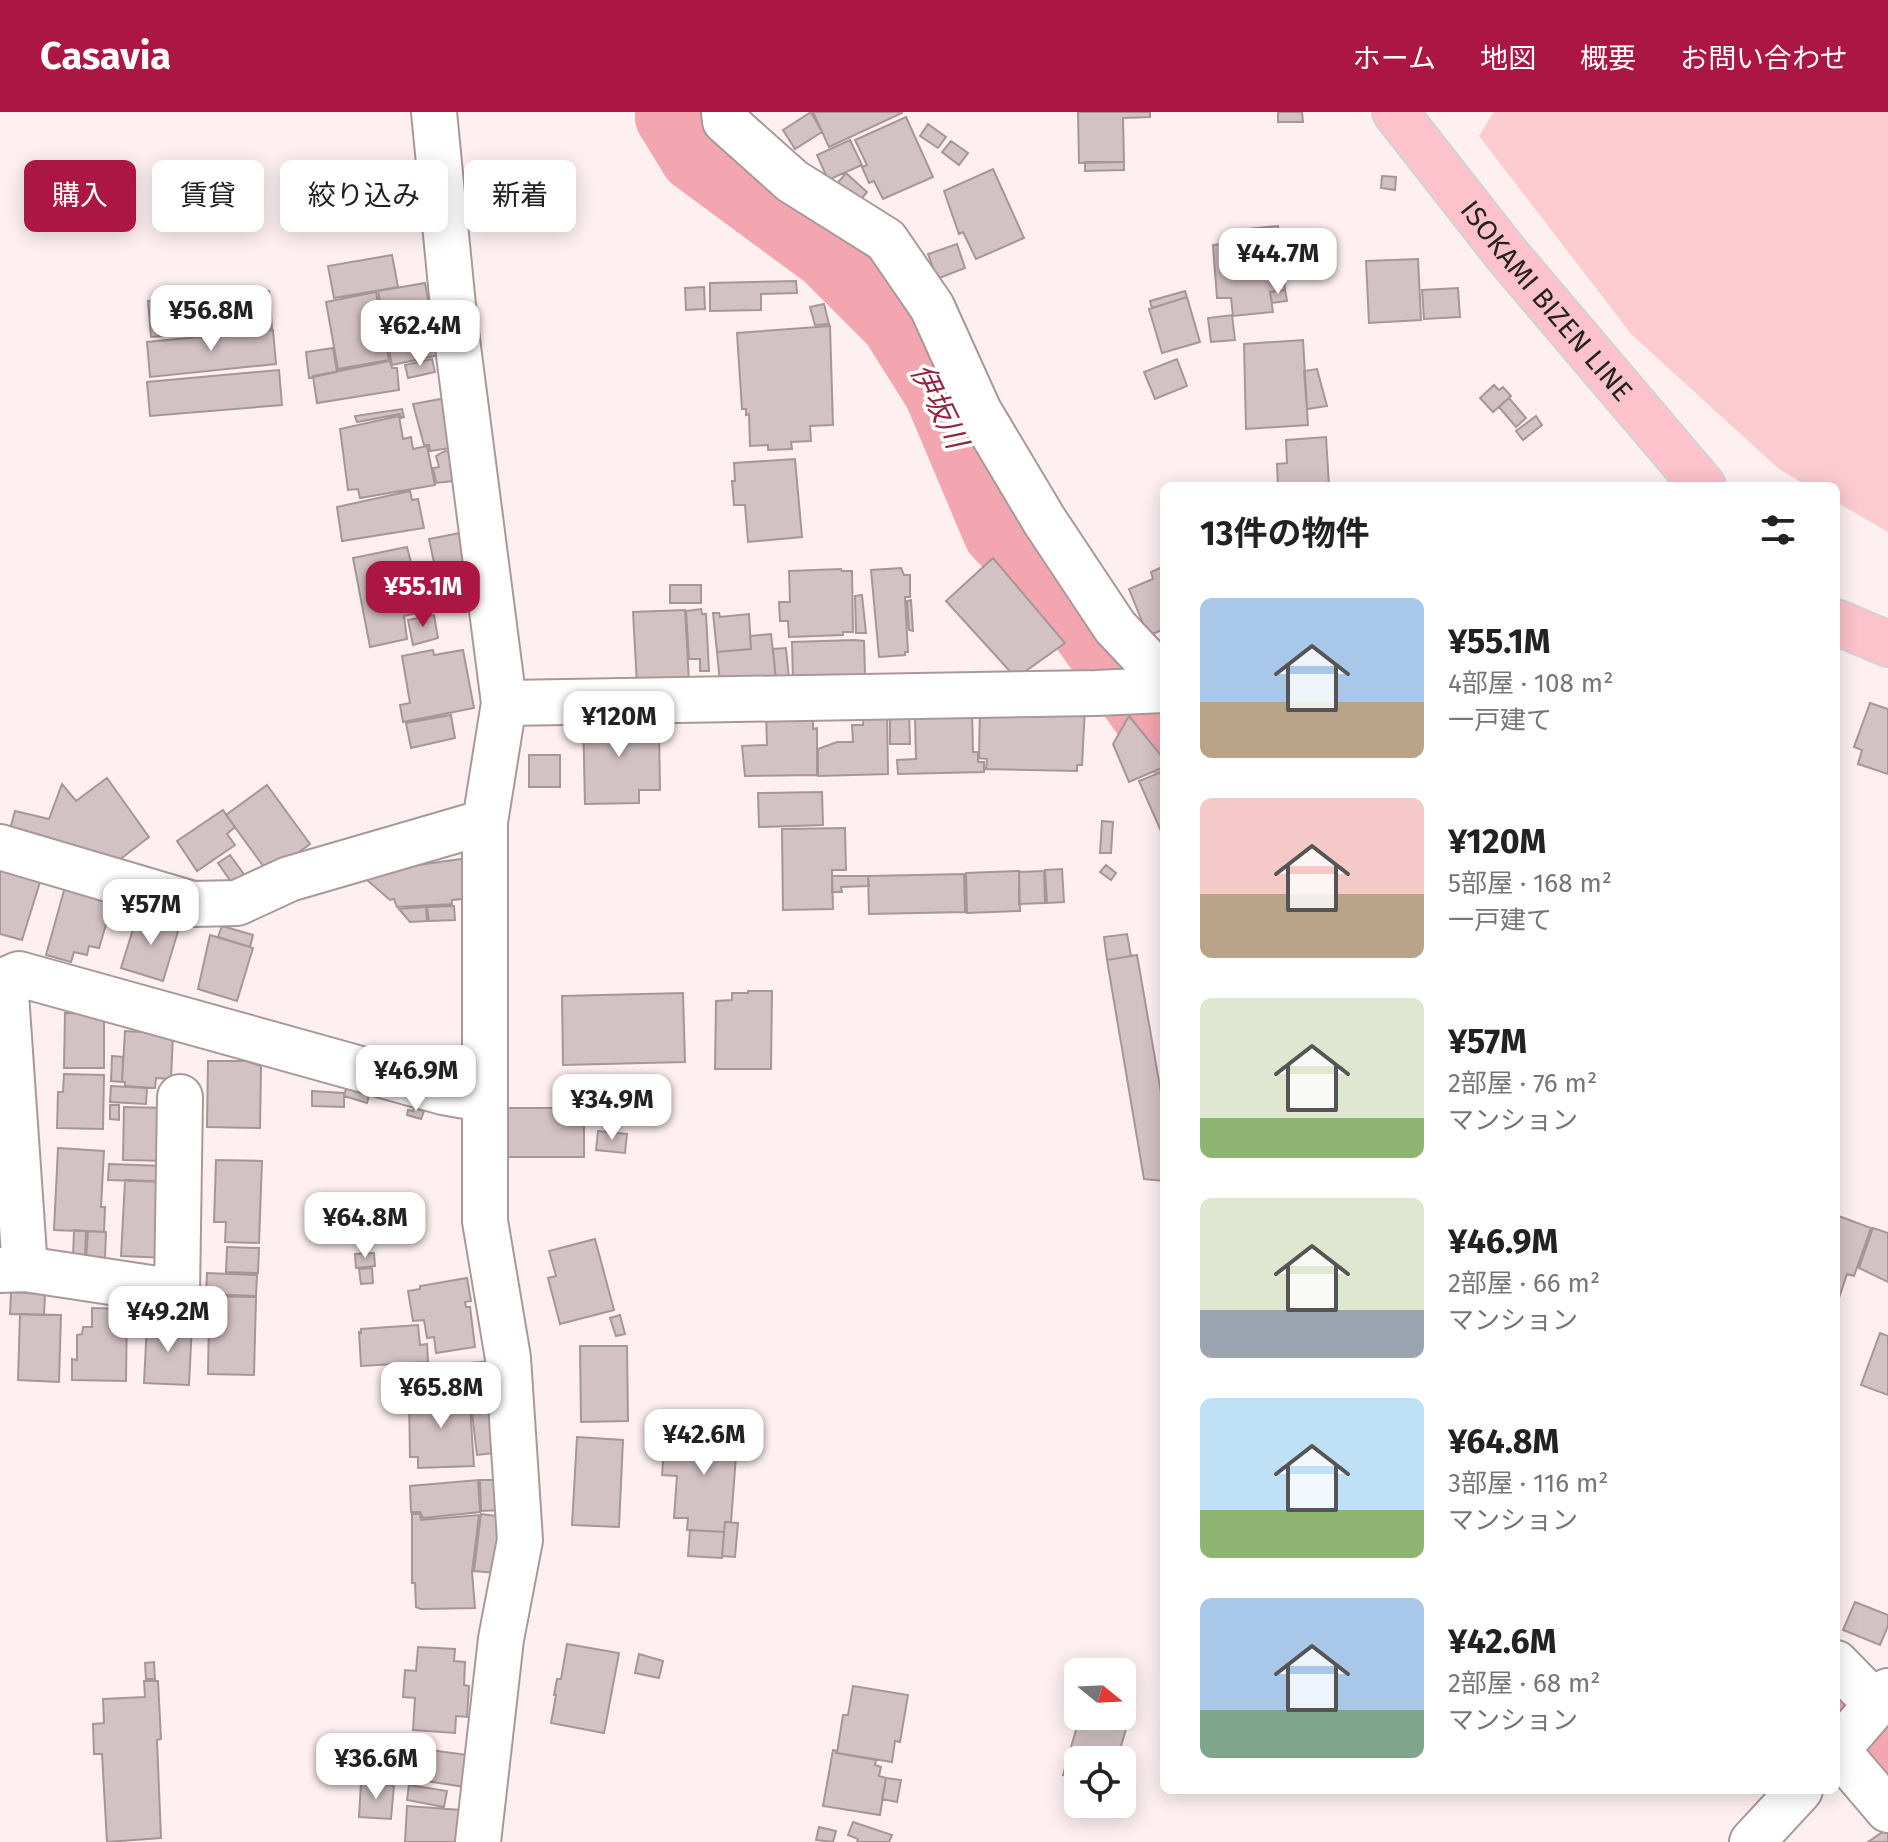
<!DOCTYPE html>
<html lang="ja">
<meta charset="utf-8">
<style>
:root{--surface:#fff;--page:#f2f2f2;--text:#222;--muted:#767676;--accent:#ab1644}
body{margin:0;font-family:"Fira Sans","Noto Sans JP",sans-serif;background:var(--page);color:var(--text);height:100vh;display:flex;flex-direction:column;font-size:30px;white-space:nowrap}
*{box-sizing:border-box;margin:0}
p{font-size:26px;color:var(--muted)}
.icon{flex:none;width:44px;height:44px;fill:none;stroke:currentColor;stroke-width:2;stroke-linecap:round;stroke-linejoin:round}
.map{position:relative;flex:1;overflow:hidden}
.side{position:absolute;left:1160px;top:370px;width:680px;height:1312px;display:flex;flex-direction:column;background:var(--surface);border-radius:12px;box-shadow:0 4px 20px #0003}
.side>*{flex:none}
.hud{position:absolute;left:24px;top:48px;width:760px;height:72px;display:flex;gap:16px}
.needle{width:52px;rotate:108deg}
.tools{position:absolute;left:1064px;top:1546px;display:grid;gap:16px}
.tools a{display:grid;place-items:center;width:72px;height:72px;border-radius:12px;background:var(--surface);box-shadow:0 4px 20px #0003;font-size:40px}
.price{position:absolute;translate:-50% -68px;padding:0 18px;border-radius:16px;background:#fff;color:#222;font-size:26px;line-height:52px;filter:drop-shadow(0 2px 4px #0008)}
.price::after{content:'';position:absolute;left:50%;top:48px;width:24px;height:18px;margin-left:-12px;background:inherit;clip-path:polygon(0 0,100% 0,50% 100%)}
.price.active{background:var(--accent);color:#fff}
ul{padding:0;list-style:none}
li{display:flex;align-items:center;gap:24px;height:200px;padding:0 40px}
li span{display:grid;place-items:center;flex:none;width:224px;height:160px;border-radius:12px;color:#555}
li>.icon{margin-inline-start:auto}
span .icon{width:96px;height:96px;fill:#fffc;stroke-width:1}
li b{font-size:34px}
h2{display:flex;justify-content:space-between;align-items:center;height:96px;padding:0 40px;font-size:34px}
.chip{padding:0 28px;border-radius:12px;background:var(--surface);box-shadow:0 4px 20px #0003;font-size:28px;line-height:72px}
.chip.active{background:var(--accent);color:#fff}
header{display:flex;align-items:center;gap:48px;box-sizing:border-box;height:112px;padding:0 40px;background:var(--accent);color:#fff}
header strong{font-size:38px}
nav{display:flex;gap:44px;margin-inline-start:auto;font-size:28px}
.map>svg:first-child{display:block}
</style>
<header>
<strong>Casavia</strong>
<nav><a>ホーム</a><a>地図</a><a>概要</a><a>お問い合わせ</a></nav>
</header>
<div class="map">
<svg width="1888" height="1730" viewBox="0 0 1888 1730">
<rect width="100%" height="100%" fill="#fef0f1"/>
<path fill="#fbcbd0" d="M 1494,0 L 1888,0 L 1888,420 L 1836,390 L 1836,374 L 1808,374 L 1779,357 L 1632,223 L 1479,24 Z"/>
<g fill="none" stroke-linecap="round" stroke-linejoin="round">
<path stroke="#f4a6b0" stroke-width="68" d="M 669,0 L 669,5 L 694,46 L 827,144 L 894,211 L 938,281 L 997,421 L 1074,502 L 1164,629
M 1836,1600 L 1888,1655"/>
</g>
<path fill="#d3c2c3" stroke="#a69698" stroke-width="2" d="M 811,0 L 822,20 L 795,37 L 783,18 Z
M 813,0 L 901,0 L 902,1 L 829,35 Z
M 1078,0 L 1150,0 L 1150,5 L 1123,6 L 1124,50 L 1079,51 Z
M 1278,0 L 1302,0 L 1303,10 L 1278,10 Z
M 906,5 L 933,65 L 883,87 L 874,69 L 869,71 L 862,55 L 867,53 L 855,28 Z
M 928,12 L 946,25 L 938,36 L 920,24 Z
M 850,28 L 862,53 L 828,68 L 817,43 Z
M 951,29 L 968,41 L 959,53 L 942,40 Z
M 1085,50 L 1124,50 L 1124,58 L 1085,59 Z
M 993,57 L 1024,126 L 976,147 L 963,120 L 959,122 L 944,79 Z
M 846,61 L 867,80 L 857,92 L 835,74 Z
M 1382,64 L 1396,65 L 1395,78 L 1381,76 Z
M 1278,114 L 1280,129 L 1249,133 L 1248,117 Z
M 1245,129 L 1245,134 L 1261,132 L 1263,147 L 1270,146 L 1272,154 L 1283,153 L 1285,178 L 1270,180 L 1273,200 L 1233,204 L 1231,186 L 1217,186 L 1213,133 Z
M 957,132 L 965,156 L 937,167 L 928,142 Z
M 392,143 L 398,175 L 334,186 L 328,154 Z
M 1418,147 L 1421,208 L 1369,211 L 1366,149 Z
M 796,169 L 797,181 L 761,182 L 761,198 L 710,199 L 710,171 Z
M 425,171 L 439,243 L 392,253 L 378,179 Z
M 704,175 L 705,197 L 686,198 L 685,176 Z
M 1458,176 L 1460,205 L 1424,207 L 1422,178 Z
M 1285,178 L 1287,189 L 1272,191 L 1270,180 Z
M 269,179 L 272,216 L 151,225 L 148,189 Z
M 1185,179 L 1187,185 L 1152,196 L 1150,189 Z
M 376,180 L 389,248 L 338,257 L 326,190 Z
M 1187,185 L 1200,230 L 1162,241 L 1149,197 Z
M 824,192 L 829,212 L 815,213 L 810,195 Z
M 1232,203 L 1235,228 L 1211,230 L 1208,206 Z
M 830,214 L 833,313 L 810,314 L 811,329 L 791,330 L 792,337 L 768,338 L 768,333 L 750,334 L 749,302 L 746,303 L 746,297 L 742,297 L 737,221 Z
M 273,218 L 276,252 L 150,265 L 147,230 Z
M 1303,228 L 1308,313 L 1246,317 L 1244,232 Z
M 333,236 L 337,260 L 309,266 L 306,240 Z
M 432,247 L 435,260 L 408,266 L 405,253 Z
M 1177,247 L 1187,274 L 1155,287 L 1144,260 Z
M 390,249 L 392,256 L 397,256 L 399,278 L 317,291 L 313,264 Z
M 1317,257 L 1327,294 L 1307,297 L 1304,259 Z
M 279,258 L 282,293 L 150,304 L 147,270 Z
M 1494,273 L 1499,278 L 1503,275 L 1511,284 L 1493,300 L 1480,286 Z
M 446,286 L 451,336 L 430,339 L 429,333 L 424,333 L 413,292 Z
M 1509,286 L 1526,306 L 1516,315 L 1499,295 Z
M 402,297 L 404,305 L 401,306 L 400,302 L 357,310 L 355,304 Z
M 399,304 L 403,327 L 411,325 L 413,337 L 427,334 L 435,373 L 360,386 L 358,377 L 348,378 L 340,317 Z
M 1536,304 L 1542,313 L 1523,328 L 1516,319 Z
M 1326,325 L 1329,374 L 1278,374 L 1277,352 L 1287,351 L 1286,328 Z
M 445,339 L 451,340 L 453,369 L 436,371 L 433,356 L 439,355 L 436,344 Z
M 795,347 L 802,425 L 748,430 L 745,393 L 734,393 L 732,369 L 735,369 L 734,351 Z
M 410,379 L 412,388 L 418,387 L 424,416 L 342,429 L 337,395 Z
M 460,421 L 467,454 L 436,460 L 429,427 Z
M 407,435 L 413,458 L 418,457 L 423,484 L 418,485 L 421,500 L 404,504 L 407,527 L 370,535 L 353,446 Z
M 993,446 L 1065,531 L 1016,566 L 946,489 Z
M 1164,454 L 1164,517 L 1148,524 L 1129,477 L 1153,467 L 1151,460 Z
M 901,456 L 904,463 L 910,463 L 910,485 L 905,485 L 908,540 L 905,540 L 905,543 L 879,545 L 871,458 Z
M 841,457 L 842,459 L 852,459 L 853,520 L 843,520 L 843,523 L 789,525 L 788,509 L 780,509 L 779,490 L 790,490 L 789,459 Z
M 670,473 L 701,473 L 701,491 L 670,491 Z
M 862,483 L 866,521 L 856,521 L 855,484 Z
M 911,488 L 913,519 L 909,518 L 907,489 Z
M 701,497 L 702,502 L 706,502 L 709,559 L 700,559 L 700,547 L 689,547 L 686,499 Z
M 685,498 L 689,570 L 637,573 L 633,500 Z
M 713,501 L 719,501 L 720,505 L 749,502 L 751,537 L 717,540 Z
M 434,503 L 438,526 L 413,533 L 408,508 Z
M 771,522 L 776,568 L 720,571 L 717,540 L 751,537 L 750,524 Z
M 855,528 L 864,529 L 865,562 L 855,563 L 856,568 L 793,569 L 792,530 Z
M 786,536 L 789,567 L 776,568 L 773,537 Z
M 433,538 L 434,543 L 463,538 L 474,596 L 403,610 L 400,593 L 410,591 L 402,544 Z
M 1870,591 L 1888,597 L 1888,662 L 1858,652 L 1862,638 L 1854,635 Z
M 980,592 L 1085,595 L 1082,653 L 1077,653 L 1077,659 L 986,657 L 987,647 L 979,646 Z
M 887,595 L 888,662 L 818,664 L 818,637 L 837,630 L 853,630 L 852,613 L 863,613 L 864,601 Z
M 890,595 L 909,595 L 910,632 L 890,632 Z
M 972,596 L 973,640 L 978,640 L 978,650 L 984,650 L 984,660 L 898,662 L 897,648 L 916,647 L 915,606 Z
M 813,600 L 813,617 L 817,616 L 817,663 L 745,664 L 742,634 L 767,633 L 766,601 Z
M 637,601 L 637,619 L 659,618 L 660,678 L 639,678 L 639,691 L 585,692 L 583,603 Z
M 451,603 L 455,626 L 411,636 L 406,611 Z
M 1129,604 L 1164,647 L 1164,655 L 1129,670 L 1113,632 Z
M 529,643 L 560,643 L 560,675 L 529,675 Z
M 1164,659 L 1164,726 L 1139,669 Z
M 107,666 L 149,725 L 114,752 L 9,721 L 15,699 L 49,707 L 62,672 L 76,689 Z
M 267,673 L 310,732 L 269,762 L 226,703 Z
M 822,680 L 823,713 L 759,715 L 758,681 Z
M 223,698 L 235,715 L 227,722 L 235,733 L 197,759 L 177,729 Z
M 1102,709 L 1113,710 L 1111,741 L 1100,741 Z
M 845,716 L 846,758 L 832,758 L 833,797 L 783,798 L 782,717 Z
M 230,743 L 246,765 L 234,774 L 218,751 Z
M 469,746 L 471,786 L 452,788 L 452,792 L 397,795 L 394,787 L 390,788 L 359,761 Z
M 1106,753 L 1116,761 L 1111,768 L 1100,760 Z
M 1062,757 L 1064,790 L 1047,791 L 1045,758 Z
M 0,758 L 40,770 L 22,828 L 0,822 Z
M 1019,759 L 1020,799 L 967,801 L 966,761 Z
M 1044,759 L 1045,791 L 1019,792 L 1019,760 Z
M 964,762 L 965,800 L 869,802 L 868,764 Z
M 832,764 L 868,764 L 869,774 L 841,775 L 842,780 L 832,780 Z
M 65,775 L 113,789 L 99,836 L 89,834 L 87,843 L 74,840 L 71,850 L 46,843 Z
M 454,794 L 455,808 L 429,809 L 427,795 Z
M 426,795 L 427,809 L 410,810 L 399,797 Z
M 138,801 L 180,813 L 163,869 L 121,856 Z
M 222,814 L 253,823 L 250,835 L 218,825 Z
M 1127,822 L 1131,844 L 1107,848 L 1104,825 Z
M 210,823 L 253,836 L 237,889 L 198,877 Z
M 1137,843 L 1164,998 L 1164,1069 L 1144,1067 L 1107,848 Z
M 748,879 L 772,879 L 771,957 L 715,957 L 716,889 L 732,888 L 732,881 L 748,881 Z
M 683,881 L 685,950 L 563,953 L 562,884 Z
M 65,901 L 104,902 L 104,956 L 64,956 Z
M 125,919 L 173,922 L 171,967 L 156,966 L 155,976 L 125,974 L 125,970 L 122,970 Z
M 112,944 L 123,945 L 122,970 L 111,969 Z
M 208,949 L 246,949 L 261,954 L 260,1016 L 207,1015 Z
M 64,962 L 104,963 L 103,1017 L 57,1016 L 58,980 L 63,980 Z
M 347,973 L 370,980 L 367,991 L 344,984 Z
M 111,974 L 147,976 L 146,992 L 110,990 Z
M 312,979 L 344,981 L 344,995 L 312,994 Z
M 110,993 L 119,993 L 119,1008 L 110,1007 Z
M 124,995 L 169,996 L 168,1049 L 123,1048 Z
M 414,996 L 424,999 L 421,1007 L 407,1003 L 408,998 L 413,999 Z
M 506,996 L 584,996 L 584,1045 L 506,1045 Z
M 598,1019 L 627,1022 L 625,1041 L 596,1038 Z
M 58,1036 L 104,1039 L 101,1095 L 105,1095 L 104,1120 L 54,1118 Z
M 216,1048 L 262,1049 L 259,1131 L 225,1130 L 226,1110 L 214,1110 Z
M 109,1052 L 164,1054 L 164,1070 L 108,1068 Z
M 125,1068 L 171,1070 L 168,1146 L 121,1144 Z
M 1836,1103 L 1871,1116 L 1854,1164 L 1847,1162 L 1838,1189 Z
M 1873,1116 L 1888,1121 L 1888,1170 L 1859,1156 Z
M 74,1118 L 86,1119 L 85,1146 L 73,1145 Z
M 88,1119 L 106,1120 L 105,1148 L 86,1147 Z
M 595,1127 L 614,1198 L 560,1212 L 548,1166 L 556,1164 L 549,1139 Z
M 227,1135 L 259,1136 L 258,1161 L 226,1160 Z
M 374,1141 L 375,1154 L 356,1156 L 355,1142 Z
M 372,1156 L 373,1171 L 361,1172 L 359,1157 Z
M 207,1161 L 257,1163 L 256,1184 L 206,1182 Z
M 467,1166 L 471,1189 L 465,1190 L 466,1195 L 470,1195 L 475,1235 L 436,1241 L 434,1225 L 427,1226 L 424,1208 L 413,1209 L 408,1179 L 420,1177 L 420,1174 Z
M 11,1180 L 45,1182 L 44,1203 L 10,1202 Z
M 204,1184 L 256,1185 L 254,1263 L 208,1262 L 209,1207 L 204,1207 Z
M 92,1196 L 127,1197 L 126,1269 L 72,1268 L 72,1247 L 77,1248 L 77,1223 L 82,1222 L 83,1215 L 92,1215 Z
M 20,1202 L 61,1203 L 59,1270 L 18,1268 Z
M 620,1203 L 625,1222 L 616,1224 L 610,1206 Z
M 147,1211 L 192,1213 L 189,1273 L 144,1271 Z
M 418,1213 L 420,1233 L 427,1232 L 428,1250 L 361,1254 L 359,1220 L 361,1221 L 361,1217 Z
M 1880,1221 L 1888,1224 L 1888,1283 L 1861,1273 Z
M 580,1234 L 627,1234 L 628,1309 L 581,1310 Z
M 492,1249 L 496,1279 L 474,1282 L 470,1251 Z
M 470,1251 L 470,1278 L 426,1280 L 424,1255 Z
M 469,1280 L 474,1354 L 418,1356 L 418,1345 L 410,1345 L 409,1284 Z
M 496,1281 L 502,1340 L 477,1343 L 470,1284 Z
M 684,1314 L 738,1318 L 731,1410 L 725,1410 L 724,1420 L 687,1418 L 688,1406 L 674,1406 L 677,1364 L 662,1363 L 664,1336 L 682,1337 Z
M 577,1325 L 623,1328 L 619,1415 L 572,1413 Z
M 478,1368 L 480,1400 L 423,1406 L 420,1400 L 411,1400 L 410,1374 Z
M 480,1368 L 505,1368 L 504,1398 L 481,1399 Z
M 412,1402 L 420,1402 L 421,1408 L 479,1403 L 472,1460 L 475,1496 L 421,1497 L 416,1495 L 415,1471 L 412,1471 Z
M 481,1402 L 504,1405 L 496,1461 L 474,1459 Z
M 725,1410 L 738,1411 L 735,1445 L 722,1444 Z
M 690,1418 L 724,1420 L 722,1446 L 688,1444 Z
M 1855,1490 L 1888,1503 L 1888,1514 L 1880,1533 L 1843,1518 Z
M 567,1532 L 619,1541 L 604,1621 L 551,1611 L 556,1583 L 554,1583 L 557,1567 L 561,1567 Z
M 418,1535 L 455,1537 L 454,1549 L 465,1550 L 464,1573 L 469,1574 L 467,1605 L 456,1604 L 455,1621 L 413,1618 L 415,1586 L 403,1585 L 405,1558 L 416,1559 Z
M 639,1542 L 663,1549 L 659,1566 L 635,1561 Z
M 154,1550 L 155,1567 L 146,1567 L 145,1551 Z
M 144,1569 L 158,1569 L 161,1627 L 157,1628 L 161,1726 L 107,1730 L 102,1642 L 94,1642 L 93,1612 L 104,1611 L 103,1587 L 145,1585 Z
M 853,1574 L 908,1583 L 900,1630 L 895,1629 L 892,1650 L 837,1641 L 843,1603 L 848,1603 Z
M 1122,1582 L 1135,1586 L 1130,1603 L 1122,1601 Z
M 1122,1601 L 1130,1603 L 1117,1648 L 1078,1648 L 1078,1667 L 1063,1663 L 1080,1604 L 1122,1604 Z
M 384,1632 L 476,1644 L 471,1676 L 382,1662 L 380,1659 Z
M 833,1638 L 837,1639 L 836,1641 L 876,1648 L 875,1653 L 881,1655 L 879,1664 L 886,1666 L 880,1703 L 823,1694 Z
M 886,1666 L 901,1668 L 897,1690 L 882,1687 Z
M 361,1670 L 394,1673 L 391,1707 L 359,1705 Z
M 409,1673 L 447,1679 L 444,1695 L 407,1688 Z
M 407,1694 L 461,1698 L 465,1730 L 405,1730 Z
M 853,1710 L 892,1723 L 889,1730 L 857,1730 L 858,1727 L 848,1723 Z
M 819,1715 L 836,1719 L 833,1730 L 816,1728 Z
M 1888,1716 L 1888,1730 L 1868,1730 Z"/>
<g fill="none" stroke-linecap="round" stroke-linejoin="round">
<defs>
<path id="minor" d="M 434,0 L 454,204 L 504,591 L 485,710 L 485,1109 L 508,1246 L 520,1428 L 501,1527 L 478,1730
M 724,0 L 725,9 L 792,69 L 886,128 L 932,195 L 979,299 L 1044,408 L 1115,515 L 1164,567
M 504,591 L 1096,581 L 1164,578
M 0,735 L 193,792 L 237,791 L 289,767 L 485,710
M 25,1157 L 5,868 L 19,862 L 443,980 L 483,987
M 0,1158 L 25,1157 L 177,1180 L 180,985
M 1836,1551 L 1876,1592
M 1837,1638 L 1888,1698
M 1836,1639 L 1888,1579
M 1752,1730 L 1800,1678"/>
<g id="major">
<path id="s1" d="M 1395,0 L 1507,143 L 1703,374"/>
<path d="M 1836,510 L 1888,532"/>
</g>
</defs>
<use href="#minor" stroke="#a89899" stroke-width="48"/>
<use href="#major" stroke="#d3d2d2" stroke-width="48"/>
<use href="#minor" stroke="#fff" stroke-width="44"/>
<use href="#major" stroke="#fdc2cb" stroke-width="44"/>
</g>
<g text-anchor="middle" stroke-width="7" stroke-linejoin="round" paint-order="stroke">
<g font-size="28" fill="#251f1f" stroke="#fff">
<text dy="10" stroke="none"><textPath href="#s1" startOffset="242">ISOKAMI BIZEN LINE</textPath></text>
</g>
<g font-size="30" font-style="italic" fill="#942541" stroke="#fff">
<text transform="translate(939 294) rotate(64)" y="10">伊坂川</text>
</g>
</g>
</svg>
<div class="tools">
<a><svg class="needle" viewBox="-14 -14 28 28"><path d="M0-13l5 13h-10z" fill="#e53935"/><path d="M0 13l5-13h-10z" fill="#767676"/></svg></a>
<a><svg class="icon" aria-label="locate" viewBox="0 0 24 24"><circle cx="12" cy="12" r="6"/><path d="M12 2v4M12 18v4M2 12h4M18 12h4"/></svg></a>
</div>
<b class="price" style="left:1278px;top:184px">¥44.7M</b>
<b class="price" style="left:211px;top:241px">¥56.8M</b>
<b class="price" style="left:420px;top:256px">¥62.4M</b>
<b class="price active" style="left:423px;top:517px">¥55.1M</b>
<b class="price" style="left:619px;top:647px">¥120M</b>
<b class="price" style="left:151px;top:835px">¥57M</b>
<b class="price" style="left:416px;top:1001px">¥46.9M</b>
<b class="price" style="left:612px;top:1030px">¥34.9M</b>
<b class="price" style="left:365px;top:1148px">¥64.8M</b>
<b class="price" style="left:168px;top:1242px">¥49.2M</b>
<b class="price" style="left:441px;top:1318px">¥65.8M</b>
<b class="price" style="left:704px;top:1365px">¥42.6M</b>
<b class="price" style="left:376px;top:1689px">¥36.6M</b>
<div class="hud">
<a class="chip active">購入</a>
<a class="chip">賃貸</a>
<a class="chip">絞り込み</a>
<a class="chip">新着</a>
</div>
<section class="side">
<h2>13件の物件<svg class="icon" aria-label="filters" viewBox="0 0 24 24"><path d="M4 7h16M4 17h16"/><circle cx="9" cy="7" r="2"/><circle cx="15" cy="17" r="2"/></svg></h2>
<ul>
<li><span style="background:linear-gradient(#a9c7e8 65%,#b9a48a 0)"><svg class="icon" aria-label="home" viewBox="0 0 24 24"><path d="M3 11l9-7 9 7M6 9v11h12V9"/></svg></span><div><b>¥55.1M</b><p>4部屋 · 108 m²</p><p>一戸建て</p></div></li>
<li><span style="background:linear-gradient(#f6c9c9 60%,#b9a48a 0)"><svg class="icon" aria-label="home" viewBox="0 0 24 24"><path d="M3 11l9-7 9 7M6 9v11h12V9"/></svg></span><div><b>¥120M</b><p>5部屋 · 168 m²</p><p>一戸建て</p></div></li>
<li><span style="background:linear-gradient(#dfe7d0 75%,#8fb573 0)"><svg class="icon" aria-label="home" viewBox="0 0 24 24"><path d="M3 11l9-7 9 7M6 9v11h12V9"/></svg></span><div><b>¥57M</b><p>2部屋 · 76 m²</p><p>マンション</p></div></li>
<li><span style="background:linear-gradient(#dfe7d0 70%,#9aa5b1 0)"><svg class="icon" aria-label="home" viewBox="0 0 24 24"><path d="M3 11l9-7 9 7M6 9v11h12V9"/></svg></span><div><b>¥46.9M</b><p>2部屋 · 66 m²</p><p>マンション</p></div></li>
<li><span style="background:linear-gradient(#bfe0f5 70%,#8fb573 0)"><svg class="icon" aria-label="home" viewBox="0 0 24 24"><path d="M3 11l9-7 9 7M6 9v11h12V9"/></svg></span><div><b>¥64.8M</b><p>3部屋 · 116 m²</p><p>マンション</p></div></li>
<li><span style="background:linear-gradient(#a9c7e8 70%,#7fa58c 0)"><svg class="icon" aria-label="home" viewBox="0 0 24 24"><path d="M3 11l9-7 9 7M6 9v11h12V9"/></svg></span><div><b>¥42.6M</b><p>2部屋 · 68 m²</p><p>マンション</p></div></li>
</ul>
</section>
</div>
